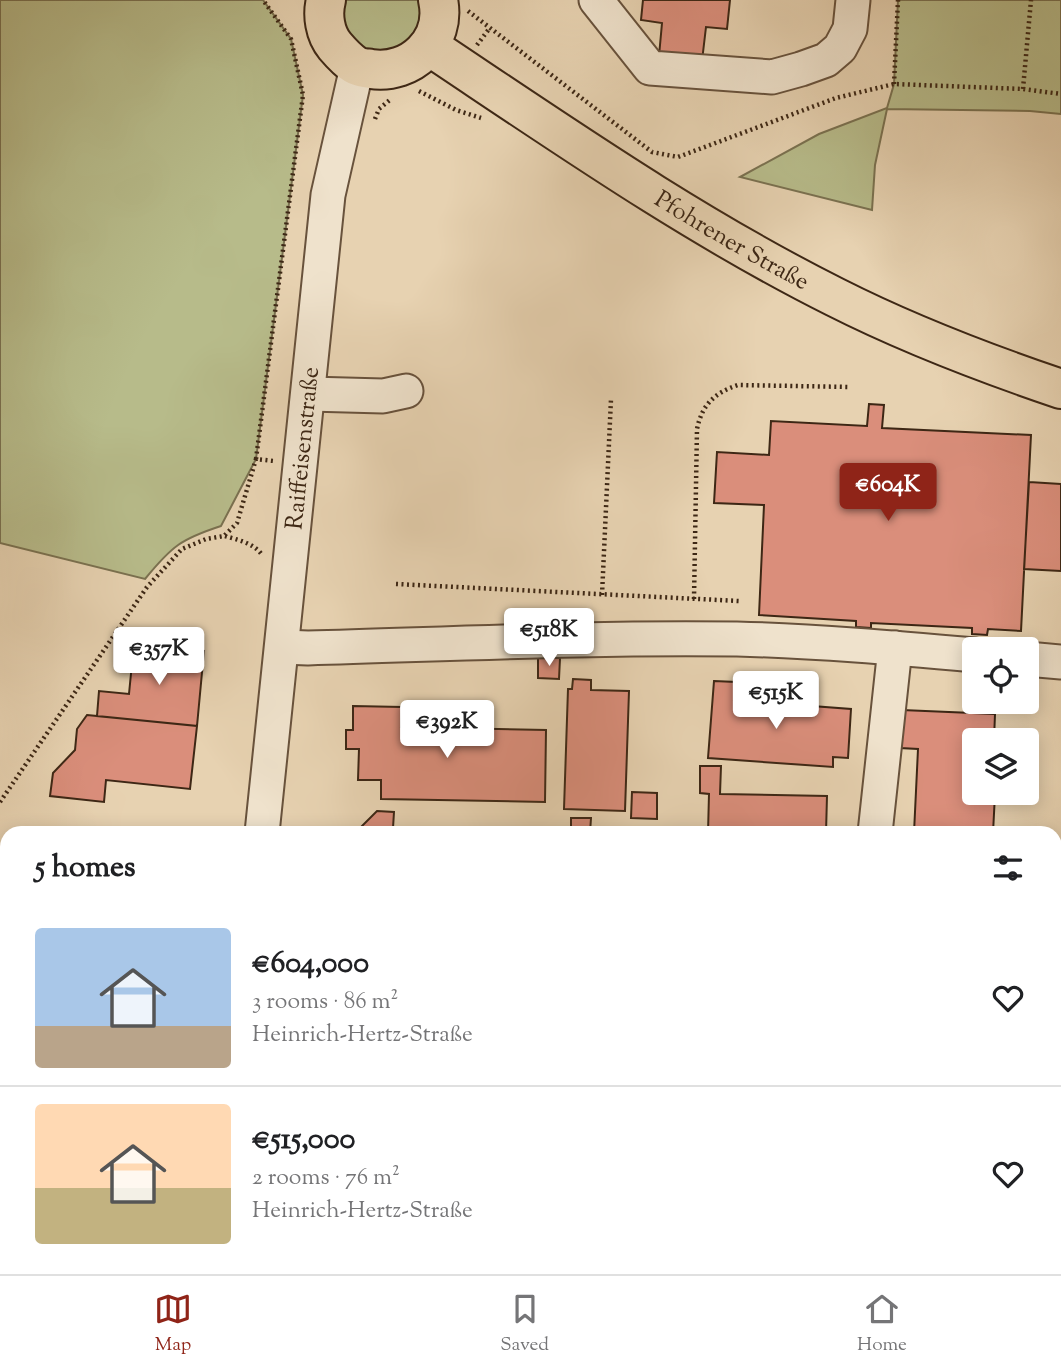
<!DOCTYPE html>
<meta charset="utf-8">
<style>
:root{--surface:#fff;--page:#f2f2f2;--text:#202124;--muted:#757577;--line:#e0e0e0;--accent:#8f2418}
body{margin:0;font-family:"Sorts Mill Goudy",serif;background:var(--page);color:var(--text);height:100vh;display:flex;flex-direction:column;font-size:26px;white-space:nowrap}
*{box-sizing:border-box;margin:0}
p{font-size:23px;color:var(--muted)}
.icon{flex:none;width:38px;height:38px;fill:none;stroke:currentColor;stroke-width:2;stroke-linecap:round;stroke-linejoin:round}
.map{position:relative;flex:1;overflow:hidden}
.drawer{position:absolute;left:0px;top:826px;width:1062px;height:448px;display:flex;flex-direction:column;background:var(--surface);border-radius:21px 21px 0 0;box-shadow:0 4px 18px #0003}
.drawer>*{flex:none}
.fabs{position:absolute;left:962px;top:637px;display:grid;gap:14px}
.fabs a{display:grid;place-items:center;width:77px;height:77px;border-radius:7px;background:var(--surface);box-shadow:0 4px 18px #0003;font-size:35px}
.price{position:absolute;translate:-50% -60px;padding:0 16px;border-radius:7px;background:#fff;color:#222;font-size:23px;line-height:46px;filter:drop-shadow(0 2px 4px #0008)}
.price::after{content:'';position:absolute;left:50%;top:42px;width:21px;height:16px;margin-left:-10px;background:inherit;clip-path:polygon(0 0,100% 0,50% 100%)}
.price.on{background:var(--accent);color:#fff}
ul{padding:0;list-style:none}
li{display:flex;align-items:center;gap:21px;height:175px;padding:0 35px}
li+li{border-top:2px solid var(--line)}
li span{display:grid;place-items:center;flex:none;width:196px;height:140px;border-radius:7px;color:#555}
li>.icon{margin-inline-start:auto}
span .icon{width:84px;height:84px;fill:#fffc;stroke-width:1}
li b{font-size:30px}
h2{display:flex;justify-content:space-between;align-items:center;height:84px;padding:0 35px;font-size:30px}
.tabs{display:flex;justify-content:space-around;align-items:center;height:98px;border-top:2px solid var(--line);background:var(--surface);font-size:19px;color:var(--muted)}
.tabs a{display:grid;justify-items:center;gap:4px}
.tabs .on{color:var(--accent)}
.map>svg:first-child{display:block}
</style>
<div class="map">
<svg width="1061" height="1274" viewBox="0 0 1061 1274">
<rect width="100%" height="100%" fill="#e7d2b1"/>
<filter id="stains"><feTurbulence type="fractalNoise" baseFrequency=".00286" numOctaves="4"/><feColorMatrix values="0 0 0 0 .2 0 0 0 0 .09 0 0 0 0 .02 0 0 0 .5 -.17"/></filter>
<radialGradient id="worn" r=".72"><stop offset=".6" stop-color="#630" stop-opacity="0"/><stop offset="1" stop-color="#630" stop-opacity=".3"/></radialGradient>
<path fill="#b7bb8a" stroke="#7a7150" stroke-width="2" d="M 0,0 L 263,0 L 291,39 L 303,95 L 256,459 L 221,526 C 181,539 172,546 145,579 L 0,543 Z
M 333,0 L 428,0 L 412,52 L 351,54 Z
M 898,0 L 1061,0 L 1061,114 L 1030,111 L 887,109 L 875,165 L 872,210 L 740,177 L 819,134 L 887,108 L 894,84 Z"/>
<path fill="#da8e7b" stroke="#3d2715" stroke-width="2" d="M 643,0 L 730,0 L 727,29 L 706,27 L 702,61 L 659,56 L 662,23 L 641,20 Z
M 869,404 L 884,405 L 882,428 L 1031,435 L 1021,631 L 988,629 L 987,635 L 972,634 L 972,628 L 871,623 L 871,628 L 856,627 L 856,621 L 759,615 L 764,505 L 714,503 L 717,452 L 769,455 L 771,421 L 867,426 Z
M 1029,482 L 1061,484 L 1061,571 L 1024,569 Z
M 134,643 L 204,651 L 197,726 L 97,716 L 99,691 L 129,694 Z
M 538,657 L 560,658 L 559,679 L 538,678 Z
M 573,679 L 591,680 L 591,690 L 629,691 L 625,811 L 564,809 L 568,689 L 572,689 Z
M 714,681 L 736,682 L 734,700 L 851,709 L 848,758 L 833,757 L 833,767 L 708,758 Z
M 353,706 L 402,707 L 401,727 L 546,730 L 545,802 L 381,799 L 381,780 L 358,780 L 359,749 L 346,749 L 346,730 L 353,730 Z
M 902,710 L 995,714 L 994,740 L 975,740 L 970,793 L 995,794 L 993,833 L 914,833 L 918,749 L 900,748 Z
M 87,715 L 197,726 L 190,789 L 106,780 L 104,802 L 50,796 L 53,773 L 75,750 L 77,729 Z
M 700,766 L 721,766 L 720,794 L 827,796 L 826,833 L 708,833 L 709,794 L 700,793 Z
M 632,792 L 657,793 L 657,819 L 631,818 Z
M 377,811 L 394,812 L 393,828 L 388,833 L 367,833 L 361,827 Z
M 571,818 L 591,818 L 590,833 L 571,833 Z
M 623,828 L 690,830 L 690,833 L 623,833 Z
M 0,881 L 7,882 L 7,925 L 0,924 Z
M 1055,1066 L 1061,1067 L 1061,1120 L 1055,1119 Z
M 7,1258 L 7,1267 L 161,1267 L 147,1274 L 0,1274 L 0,1262 Z
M 455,1267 L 608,1267 L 607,1274 L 454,1274 Z
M 774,1267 L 843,1267 L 842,1274 L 773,1274 Z"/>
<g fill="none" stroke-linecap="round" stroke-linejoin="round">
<defs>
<g id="minor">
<path d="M 596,0 L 650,68 L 772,77 L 801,69 L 826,60 L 840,48 L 850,29 L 853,0"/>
<path d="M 309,394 L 383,396 L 406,391"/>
<path d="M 283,647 L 308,648 C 451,644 594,637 737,639 C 816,641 896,648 975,655"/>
<path d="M 1027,659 L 1061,662"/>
<path id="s1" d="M 262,833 L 328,195 L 357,67"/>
<path d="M 875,833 L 895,648"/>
<path d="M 0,1175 L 7,1173"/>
<path d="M 310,1267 L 314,1274"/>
</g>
<g id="major">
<path d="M 326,0 C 322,15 325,34 335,46 C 341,53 347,60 355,65 C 360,68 365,68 371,69 C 411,75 447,41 438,0"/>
<path id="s2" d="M 429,46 C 561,134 693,226 835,297 C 908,334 984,363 1061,389"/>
</g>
</defs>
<use href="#minor" stroke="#68523c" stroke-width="37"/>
<use href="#major" stroke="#3d2715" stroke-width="42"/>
<path stroke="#3d2715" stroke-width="4.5" stroke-dasharray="2 3.5" stroke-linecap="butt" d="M 468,11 L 652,152 L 678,157 L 836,98 L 894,84 L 1023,89 L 1061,94
M 477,45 L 489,29
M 894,84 L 898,0
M 1023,89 L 1031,0
M 419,91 L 456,110 L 481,118
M 375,119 L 379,109 L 391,99
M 256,459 L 303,95 L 291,39 L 263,0
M 225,536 C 238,540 254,543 262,555
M 396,584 L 739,601
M 602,595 L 611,399
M 694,599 L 697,429 C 702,405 714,393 738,385 L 850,387
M 0,802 L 147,587 L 182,549 L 206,539 L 224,536 L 237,523 L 256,459 L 274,461"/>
<use href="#minor" stroke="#efe2cc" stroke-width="33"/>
<use href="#major" stroke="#e7d2b1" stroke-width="38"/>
</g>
<g text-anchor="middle" stroke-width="5" stroke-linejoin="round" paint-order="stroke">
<g font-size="24" fill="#3d2715" stroke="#efe2cc">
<text dy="8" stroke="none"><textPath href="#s2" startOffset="360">Pfohrener Straße</textPath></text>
<text dy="8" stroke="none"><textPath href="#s1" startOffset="387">Raiffeisenstraße</textPath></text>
</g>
</g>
<rect width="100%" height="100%" filter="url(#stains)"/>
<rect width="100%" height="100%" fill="url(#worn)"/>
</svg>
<div class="fabs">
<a><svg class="icon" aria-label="locate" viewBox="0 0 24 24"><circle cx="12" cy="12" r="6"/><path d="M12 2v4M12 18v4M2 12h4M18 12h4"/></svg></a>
<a><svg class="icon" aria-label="layers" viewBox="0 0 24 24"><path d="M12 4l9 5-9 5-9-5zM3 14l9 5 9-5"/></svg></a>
</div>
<b class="price on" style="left:888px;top:523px">€604K</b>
<b class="price" style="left:549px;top:668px">€518K</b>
<b class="price" style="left:159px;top:687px">€357K</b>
<b class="price" style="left:776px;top:731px">€515K</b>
<b class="price" style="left:447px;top:760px">€392K</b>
<section class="drawer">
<h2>5 homes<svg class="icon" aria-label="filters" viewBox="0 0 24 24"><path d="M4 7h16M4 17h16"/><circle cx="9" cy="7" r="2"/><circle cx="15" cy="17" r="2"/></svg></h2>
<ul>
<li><span style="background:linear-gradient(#a9c7e8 70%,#b9a48a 0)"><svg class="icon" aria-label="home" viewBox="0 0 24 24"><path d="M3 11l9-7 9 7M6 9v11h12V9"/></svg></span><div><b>€604,000</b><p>3 rooms · 86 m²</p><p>Heinrich-Hertz-Straße</p></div><svg class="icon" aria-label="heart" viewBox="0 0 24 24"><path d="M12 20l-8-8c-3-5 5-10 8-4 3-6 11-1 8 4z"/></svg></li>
<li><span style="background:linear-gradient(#ffd9b3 60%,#c2b280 0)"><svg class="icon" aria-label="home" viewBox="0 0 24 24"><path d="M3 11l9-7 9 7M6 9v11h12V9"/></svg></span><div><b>€515,000</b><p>2 rooms · 76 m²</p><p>Heinrich-Hertz-Straße</p></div><svg class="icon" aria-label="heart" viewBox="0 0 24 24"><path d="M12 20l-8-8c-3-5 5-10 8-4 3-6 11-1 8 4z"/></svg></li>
</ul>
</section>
</div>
<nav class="tabs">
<a class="on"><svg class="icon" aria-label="map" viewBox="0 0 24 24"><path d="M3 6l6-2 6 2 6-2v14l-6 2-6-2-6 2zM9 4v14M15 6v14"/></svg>Map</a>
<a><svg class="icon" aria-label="saved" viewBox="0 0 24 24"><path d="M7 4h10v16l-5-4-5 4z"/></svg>Saved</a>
<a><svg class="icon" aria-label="home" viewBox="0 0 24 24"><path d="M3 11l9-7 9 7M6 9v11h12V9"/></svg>Home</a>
</nav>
